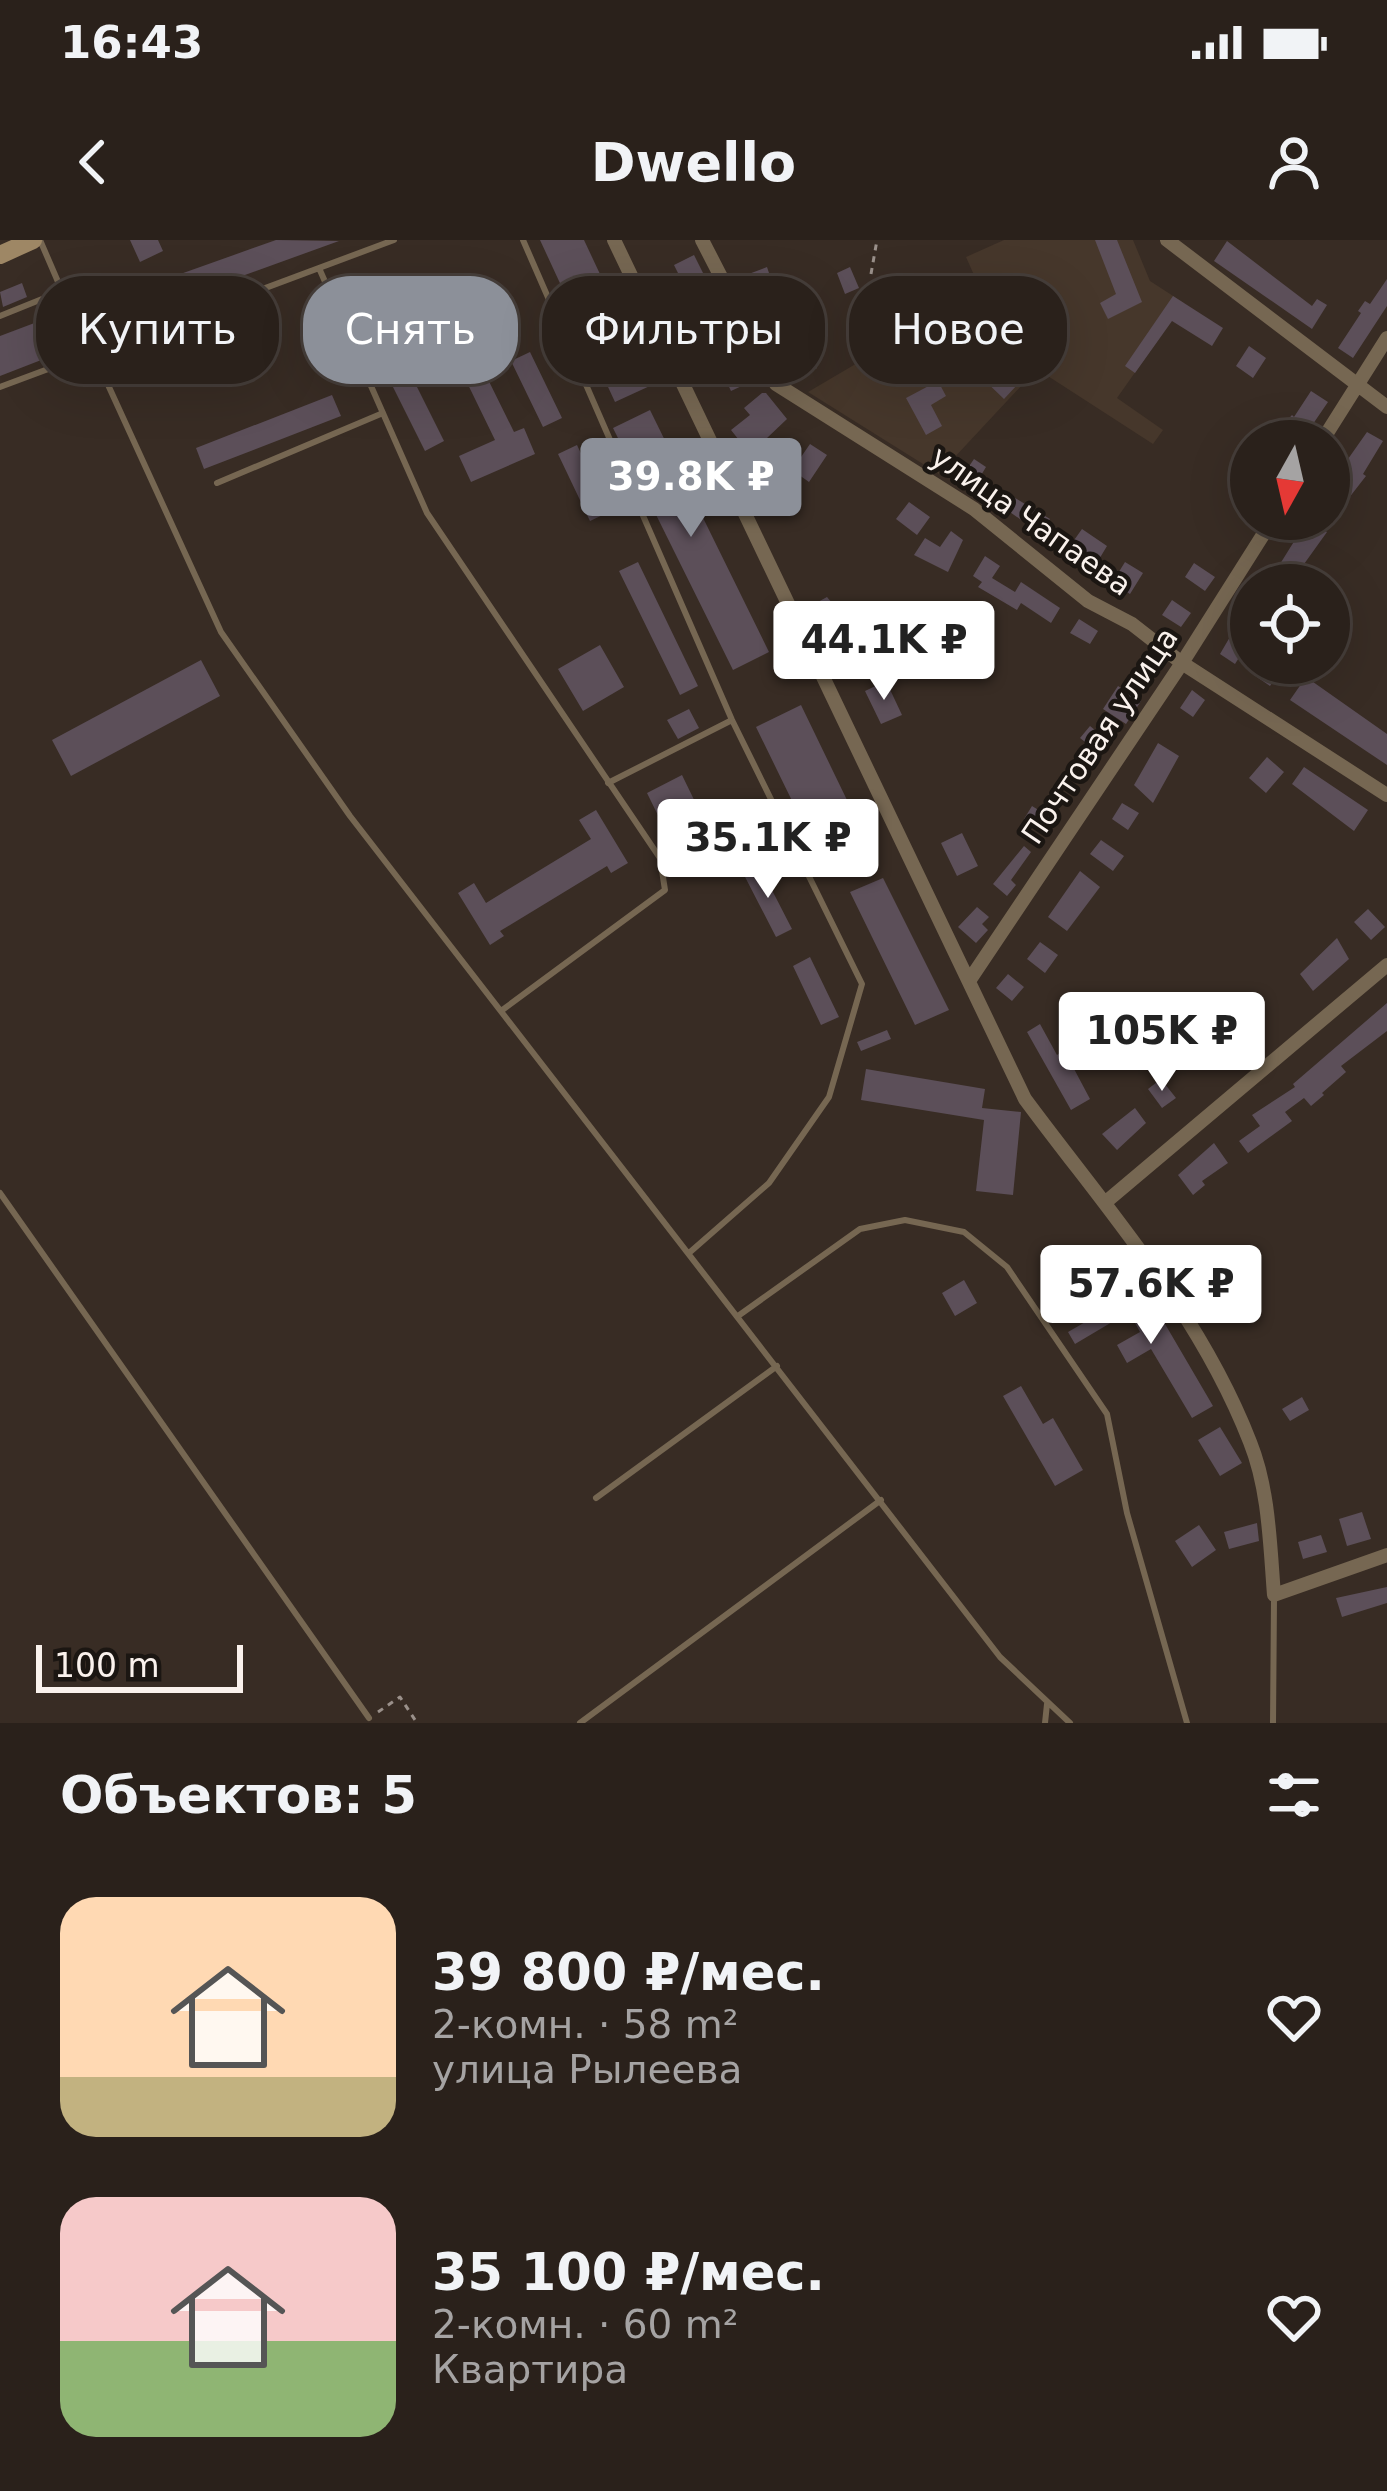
<!DOCTYPE html>
<html lang="ru">
<meta charset="utf-8">
<style>
:root{--surface:#2a211b;--page:#322924;--text:#f1f3f6;--muted:#a5a3a3;--line:#463e3a;--accent:#8c9099}
body{margin:0;font-family:"DejaVu Sans",sans-serif;background:var(--page);color:var(--text);height:100vh;display:flex;flex-direction:column;font-size:45px;white-space:nowrap}
*{box-sizing:border-box;margin:0}
p{font-size:39px;color:var(--muted)}
.icon{flex:none;width:66px;height:66px;fill:none;stroke:currentColor;stroke-width:2;stroke-linecap:round;stroke-linejoin:round}
.map{position:relative;height:1483px;overflow:hidden}
.side{display:flex;flex-direction:column;background:var(--surface);flex:1}
.side>*{flex:none}
.top-card{position:absolute;left:36px;top:36px;width:1317px;height:108px;display:flex;gap:24px}
.needle{width:78px;rotate:188deg}
.controls{position:absolute;left:1230px;top:180px;display:grid;gap:24px}
.controls a{display:grid;place-items:center;width:120px;height:120px;border-radius:50%;background:var(--surface);box-shadow:0 12px 48px #0002,0 0 0 3px var(--line);font-size:60px}
.scale{position:absolute;left:36px;bottom:30px;width:207px;box-sizing:border-box;padding-left:12px;border:6px solid #faf2ed;border-top:0;font-size:33px;line-height:42px;white-space:nowrap;color:#faf2ed;-webkit-text-stroke:9px #1b1612;paint-order:stroke}
.price{position:absolute;translate:-50% -102px;padding:0 27px;border-radius:12px;background:#fff;color:#222;font-size:39px;line-height:78px;filter:drop-shadow(0 3px 6px #0008)}
.price::after{content:'';position:absolute;left:50%;top:72px;width:36px;height:27px;margin-left:-18px;background:inherit;clip-path:polygon(0 0,100% 0,50% 100%)}
.price.current{background:var(--accent);color:#fff}
ul{padding:0;list-style:none}
li{display:flex;align-items:center;gap:36px;height:300px;padding:0 60px}
li span{display:grid;place-items:center;flex:none;width:336px;height:240px;border-radius:36px;color:#555}
li>.icon{margin-inline-start:auto}
span .icon{width:144px;height:144px;fill:#fffc;stroke-width:1}
li b{font-size:51px}
h2{display:flex;justify-content:space-between;align-items:center;height:144px;padding:0 60px;font-size:51px}
.chip{padding:0 42px;border-radius:48px;background:var(--surface);box-shadow:0 12px 48px #0002,0 0 0 3px var(--line);font-size:42px;line-height:108px}
.chip.current{background:var(--accent);color:#fff}
.status{display:flex;justify-content:space-between;align-items:center;height:84px;padding:0 60px;background:var(--surface);direction:ltr}
.status svg{height:33px;fill:currentColor}
header{display:flex;justify-content:space-between;align-items:center;height:156px;padding:0 60px;background:var(--surface);font-size:54px;font-weight:600}
.map>svg:first-child{display:block}
</style>
<div class="status"><b>16:43</b><svg viewBox="0 0 49 12"><path d="M0 12V9h3v3zM5 12V6h3v6zM10 12V3h3v9zM15 12V0h3v12zM26 1h20v11H26zM47 4h2v5h-2z"/></svg></div>
<header><svg class="icon" aria-label="back" viewBox="0 0 24 24"><path d="M15 5l-7 7 7 7"/></svg>Dwello<svg class="icon" aria-label="person" viewBox="0 0 24 24"><circle cx="12" cy="8" r="4"/><path d="M4 21q1-7 8-7t8 7"/></svg></header>
<div class="map">
<svg width="1387" height="1483" viewBox="0 0 1387 1483">
<rect width="100%" height="100%" fill="#382c24"/>
<path fill="#46372b" d="M 1004,0 L 1133,0 L 1150,41 L 1184,63 L 1117,158 L 1163,190 L 1153,204 L 1037,129 L 939,234 L 808,152 L 876,112 L 866,69 L 919,42 L 939,77 L 982,53 L 966,17 Z"/>
<path fill="#5c4f59" d="M 130,0 L 158,0 L 163,11 L 140,22 Z
M 276,0 L 339,1 L 90,91 L 82,69 Z
M 540,0 L 584,0 L 652,145 L 615,162 Z
M 1095,0 L 1117,0 L 1142,62 L 1108,79 L 1100,63 L 1116,54 Z
M 1227,1 L 1312,66 L 1317,59 L 1327,65 L 1312,89 L 1214,21 Z
M 694,15 L 704,35 L 684,45 L 674,25 Z
M 767,27 L 772,42 L 752,50 L 746,35 Z
M 850,27 L 859,48 L 845,54 L 837,33 Z
M 1387,39 L 1387,66 L 1353,118 L 1338,108 L 1361,73 L 1358,71 L 1365,61 L 1370,64 Z
M 22,43 L 27,57 L 3,67 L 0,52 Z
M 1173,56 L 1223,88 L 1212,106 L 1172,81 L 1135,133 L 1125,126 Z
M 716,57 L 746,121 L 737,125 L 746,144 L 731,151 L 721,130 L 707,138 L 686,94 L 710,83 L 701,65 Z
M 374,60 L 405,122 L 475,89 L 484,109 L 475,113 L 514,192 L 524,188 L 535,214 L 471,242 L 459,216 L 495,200 L 456,120 L 414,141 L 444,201 L 425,211 L 354,69 Z
M 791,68 L 799,82 L 776,95 L 768,81 Z
M 918,69 L 928,90 L 907,101 L 896,80 Z
M 53,76 L 67,110 L 0,136 L 0,96 Z
M 1249,106 L 1266,118 L 1253,138 L 1236,126 Z
M 530,112 L 562,178 L 543,187 L 511,121 Z
M 809,112 L 817,128 L 800,137 L 794,127 L 799,122 L 797,119 Z
M 995,120 L 1019,143 L 1004,159 L 979,135 Z
M 938,141 L 946,156 L 931,165 L 942,186 L 926,195 L 906,158 Z
M 1311,151 L 1328,162 L 1302,200 L 1283,185 L 1292,175 L 1294,177 Z
M 762,153 L 766,153 L 787,179 L 750,214 L 731,190 L 750,175 L 744,168 Z
M 332,155 L 341,176 L 204,229 L 196,208 Z
M 650,170 L 769,412 L 733,430 L 613,188 Z
M 1367,192 L 1383,201 L 1363,234 L 1366,236 L 1338,272 L 1329,266 L 1329,246 Z
M 810,204 L 827,215 L 809,242 L 792,230 Z
M 577,205 L 609,272 L 590,281 L 558,214 Z
M 974,219 L 986,227 L 980,237 L 1050,279 L 1040,293 L 961,238 Z
M 909,262 L 930,277 L 917,295 L 896,279 Z
M 1308,279 L 1327,292 L 1289,345 L 1260,345 L 1280,324 Z
M 1082,289 L 1107,306 L 1095,326 L 1067,310 Z
M 951,291 L 963,300 L 948,332 L 914,315 L 925,298 L 940,307 Z
M 985,316 L 1000,326 L 992,338 L 1015,352 L 1021,342 L 1060,368 L 1051,383 L 1021,363 L 1017,370 L 978,347 L 982,342 L 973,336 Z
M 638,322 L 698,446 L 680,455 L 619,331 Z
M 1125,322 L 1143,333 L 1130,354 L 1112,343 Z
M 1194,323 L 1215,337 L 1205,351 L 1185,337 Z
M 827,357 L 848,382 L 830,391 L 816,363 Z
M 1172,360 L 1191,373 L 1181,387 L 1162,375 Z
M 1079,379 L 1098,391 L 1090,404 L 1070,393 Z
M 1234,390 L 1250,400 L 1235,424 L 1220,414 Z
M 600,405 L 624,447 L 583,471 L 558,429 Z
M 201,420 L 220,456 L 71,536 L 52,500 Z
M 1262,423 L 1278,434 L 1270,446 L 1254,435 Z
M 1306,437 L 1387,494 L 1387,525 L 1290,460 Z
M 886,441 L 902,475 L 881,484 L 865,451 Z
M 1118,446 L 1141,461 L 1126,484 L 1103,469 Z
M 1192,450 L 1205,460 L 1193,477 L 1180,468 Z
M 801,465 L 861,589 L 817,612 L 756,487 Z
M 689,469 L 699,488 L 678,499 L 667,480 Z
M 1090,486 L 1107,500 L 1098,512 L 1080,498 Z
M 1158,503 L 1179,516 L 1153,563 L 1134,545 Z
M 1267,517 L 1284,532 L 1266,553 L 1249,538 Z
M 1304,527 L 1368,570 L 1354,591 L 1292,544 Z
M 682,535 L 716,605 L 681,622 L 647,553 Z
M 1122,563 L 1139,573 L 1128,590 L 1112,579 Z
M 1032,566 L 1053,579 L 1045,592 L 1024,579 Z
M 596,570 L 628,623 L 611,633 L 607,626 L 500,691 L 504,696 L 490,705 L 458,653 L 474,643 L 486,663 L 591,599 L 579,580 Z
M 962,593 L 978,626 L 957,636 L 941,603 Z
M 1101,600 L 1124,616 L 1113,631 L 1090,614 Z
M 1024,606 L 1031,612 L 1011,640 L 1016,645 L 1007,656 L 993,644 Z
M 759,625 L 792,689 L 776,697 L 743,633 Z
M 1080,631 L 1100,647 L 1067,691 L 1048,677 Z
M 883,638 L 949,770 L 915,785 L 850,652 Z
M 977,667 L 989,677 L 982,684 L 988,690 L 976,703 L 958,687 Z
M 1368,669 L 1385,687 L 1371,700 L 1354,682 Z
M 1337,698 L 1349,719 L 1313,751 L 1300,734 Z
M 1040,702 L 1058,715 L 1045,733 L 1027,719 Z
M 810,717 L 839,777 L 821,785 L 793,726 Z
M 1008,734 L 1024,747 L 1012,761 L 996,748 Z
M 1387,763 L 1387,791 L 1341,826 L 1346,832 L 1322,853 L 1324,855 L 1311,866 L 1304,858 L 1285,872 L 1292,881 L 1248,913 L 1239,901 L 1260,886 L 1252,875 L 1295,847 L 1293,844 Z
M 1227,767 L 1236,780 L 1219,792 L 1210,777 Z
M 1040,784 L 1057,815 L 1064,810 L 1090,859 L 1071,870 L 1027,792 Z
M 1168,788 L 1185,811 L 1168,824 L 1151,801 Z
M 887,790 L 891,799 L 861,811 L 857,802 Z
M 866,829 L 985,849 L 982,868 L 1021,872 L 1013,955 L 976,951 L 984,880 L 861,860 Z
M 1161,839 L 1176,858 L 1162,868 L 1148,849 Z
M 1135,868 L 1146,883 L 1117,910 L 1102,894 Z
M 1214,903 L 1228,923 L 1202,941 L 1205,945 L 1193,955 L 1178,935 Z
M 964,1040 L 977,1063 L 955,1076 L 942,1053 Z
M 1144,1048 L 1213,1166 L 1192,1178 L 1151,1109 L 1127,1123 L 1117,1105 L 1140,1092 L 1129,1072 L 1075,1104 L 1068,1092 Z
M 1021,1146 L 1043,1184 L 1053,1178 L 1083,1230 L 1055,1246 L 1003,1156 Z
M 1302,1157 L 1309,1170 L 1290,1181 L 1282,1169 Z
M 1220,1187 L 1242,1223 L 1220,1236 L 1198,1200 Z
M 1362,1272 L 1371,1299 L 1347,1306 L 1339,1279 Z
M 1257,1283 L 1259,1301 L 1229,1309 L 1224,1292 Z
M 1199,1285 L 1216,1310 L 1192,1327 L 1175,1301 Z
M 1321,1295 L 1327,1312 L 1303,1319 L 1298,1302 Z
M 1387,1347 L 1387,1363 L 1342,1377 L 1336,1358 Z"/>
<g fill="none" stroke-linecap="round" stroke-linejoin="round">
<path stroke="#9a908a" stroke-width="3" stroke-dasharray="6 6" stroke-linecap="butt" d="M 871,34 L 877,0
M 378,1472 L 400,1457 L 417,1483"/>
<path stroke="#766752" stroke-width="6" d="M 523,0 L 732,480 L 862,744 L 829,857 L 769,943 L 689,1013
M 319,28 L 427,273 L 660,618 L 665,650 L 501,771
M 0,76 L 62,51 L 40,0
M 93,112 L 221,392 L 350,576 L 1000,1417 L 1070,1483
M 0,147 L 394,0
M 217,243 L 383,173
M 608,543 L 732,480
M 0,953 L 369,1478
M 738,1076 L 860,989 L 905,980 L 964,992 L 1007,1027 L 1107,1174 L 1127,1273 L 1187,1483
M 596,1258 L 777,1126
M 580,1483 L 881,1260
M 1045,1483 L 1047,1464
M 1273,1483 L 1274,1359"/>
<path stroke="#766752" stroke-width="14" d="M 614,0 L 1025,859 C 1107,970 1199,1071 1250,1202 C 1269,1249 1270,1305 1274,1355 L 1387,1315
M 702,0 L 776,144 L 974,269 L 1088,361 L 1132,384 L 1182,423 L 1387,555
M 1167,0 L 1387,167
M 1322,201 L 1387,98
M 969,741 L 1182,423 L 1273,279
M 1107,961 L 1387,725"/>
<path stroke="#9e8765" stroke-width="18" d="M 0,15 L 33,0"/>
</g>
<g text-anchor="middle" stroke-width="9" stroke-linejoin="round" paint-order="stroke">
<g font-size="30" fill="#faf2ed" stroke="#1b1612">
<text transform="translate(1031 281) rotate(35)" y="10">улица Чапаева</text>
<text transform="translate(1100 496) rotate(-56)" y="10">Почтовая улица</text>
</g>
</g>
</svg>
<div class="controls">
<a><svg class="needle" viewBox="-14 -14 28 28"><path d="M0-13l5 13h-10z" fill="#e53935"/><path d="M0 13l5-13h-10z" fill="#a5a3a3"/></svg></a>
<a><svg class="icon" aria-label="locate" viewBox="0 0 24 24"><circle cx="12" cy="12" r="6"/><path d="M12 2v4M12 18v4M2 12h4M18 12h4"/></svg></a>
</div>
<div class="scale">100 m</div>
<b class="price current" style="left:691px;top:300px">39.8K ₽</b>
<b class="price" style="left:884px;top:463px">44.1K ₽</b>
<b class="price" style="left:768px;top:661px">35.1K ₽</b>
<b class="price" style="left:1162px;top:854px">105K ₽</b>
<b class="price" style="left:1151px;top:1107px">57.6K ₽</b>
<div class="top-card">
<a class="chip">Купить</a>
<a class="chip current">Снять</a>
<a class="chip">Фильтры</a>
<a class="chip">Новое</a>
</div>
</div>
<section class="side">
<h2>Объектов: 5<svg class="icon" aria-label="filters" viewBox="0 0 24 24"><path d="M4 7h16M4 17h16"/><circle cx="9" cy="7" r="2"/><circle cx="15" cy="17" r="2"/></svg></h2>
<ul>
<li><span style="background:linear-gradient(#ffd9b3 75%,#c2b280 0)"><svg class="icon" aria-label="home" viewBox="0 0 24 24"><path d="M3 11l9-7 9 7M6 9v11h12V9"/></svg></span><div><b>39 800 ₽/мес.</b><p>2-комн. · 58 m²</p><p>улица Рылеева</p></div><svg class="icon" aria-label="heart" viewBox="0 0 24 24"><path d="M12 20l-8-8c-3-5 5-10 8-4 3-6 11-1 8 4z"/></svg></li>
<li><span style="background:linear-gradient(#f6c9c9 60%,#8fb573 0)"><svg class="icon" aria-label="home" viewBox="0 0 24 24"><path d="M3 11l9-7 9 7M6 9v11h12V9"/></svg></span><div><b>35 100 ₽/мес.</b><p>2-комн. · 60 m²</p><p>Квартира</p></div><svg class="icon" aria-label="heart" viewBox="0 0 24 24"><path d="M12 20l-8-8c-3-5 5-10 8-4 3-6 11-1 8 4z"/></svg></li>
</ul>
</section>
